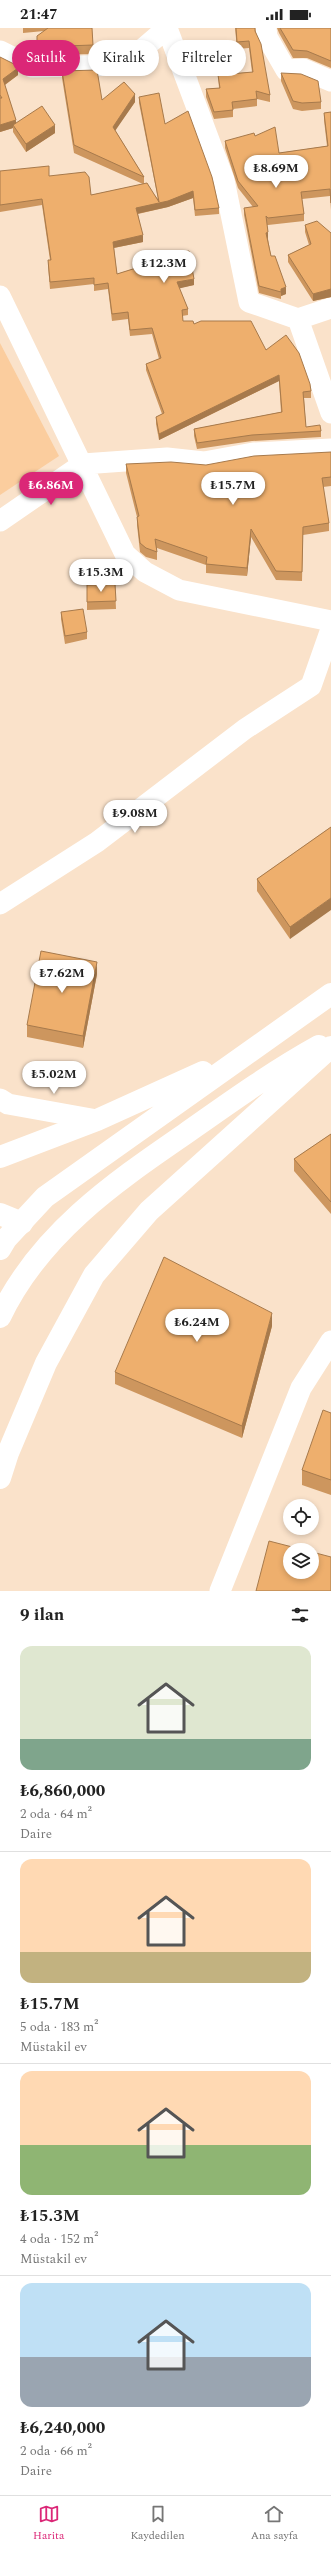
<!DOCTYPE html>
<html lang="tr">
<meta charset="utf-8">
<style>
:root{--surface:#fff;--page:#f2f2f2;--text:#222;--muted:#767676;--line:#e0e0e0;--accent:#db2777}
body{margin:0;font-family:Spectral,serif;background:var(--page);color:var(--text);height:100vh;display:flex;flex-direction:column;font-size:15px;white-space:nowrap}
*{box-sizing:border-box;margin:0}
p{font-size:13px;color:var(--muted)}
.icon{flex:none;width:22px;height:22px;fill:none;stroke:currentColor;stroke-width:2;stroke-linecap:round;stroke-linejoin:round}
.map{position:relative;height:1563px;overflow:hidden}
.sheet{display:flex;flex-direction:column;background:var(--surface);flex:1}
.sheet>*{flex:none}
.top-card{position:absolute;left:12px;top:12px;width:307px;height:36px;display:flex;gap:8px}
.fabs{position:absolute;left:283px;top:1471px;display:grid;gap:8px}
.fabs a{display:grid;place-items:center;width:36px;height:36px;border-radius:50%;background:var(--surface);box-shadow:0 2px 6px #0003;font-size:20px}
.price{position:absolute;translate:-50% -34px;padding:0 9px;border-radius:14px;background:#fff;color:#222;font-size:13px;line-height:26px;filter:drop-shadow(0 1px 2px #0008)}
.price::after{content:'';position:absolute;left:50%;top:24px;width:12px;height:9px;margin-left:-6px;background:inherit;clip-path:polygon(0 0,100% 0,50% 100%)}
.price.current{background:var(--accent);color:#fff}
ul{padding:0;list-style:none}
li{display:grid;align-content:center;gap:8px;height:212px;padding:0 20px}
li+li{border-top:1px solid var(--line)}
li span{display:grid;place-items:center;height:124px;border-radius:12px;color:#555}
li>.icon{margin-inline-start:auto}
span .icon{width:72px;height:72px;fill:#fffc;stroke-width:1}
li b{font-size:17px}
h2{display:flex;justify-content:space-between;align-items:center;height:48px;padding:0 20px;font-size:17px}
.chip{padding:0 14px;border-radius:18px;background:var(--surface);box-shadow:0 2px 6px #0003;font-size:14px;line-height:36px}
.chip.current{background:var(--accent);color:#fff}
.status{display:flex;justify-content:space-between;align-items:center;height:28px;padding:0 20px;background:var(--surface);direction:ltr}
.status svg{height:11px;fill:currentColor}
.menu{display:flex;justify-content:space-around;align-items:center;height:56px;border-top:1px solid var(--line);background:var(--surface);font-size:11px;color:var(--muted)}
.menu a{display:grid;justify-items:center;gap:2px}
.menu .current{color:var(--accent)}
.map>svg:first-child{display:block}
</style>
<div class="status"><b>21:47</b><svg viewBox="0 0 49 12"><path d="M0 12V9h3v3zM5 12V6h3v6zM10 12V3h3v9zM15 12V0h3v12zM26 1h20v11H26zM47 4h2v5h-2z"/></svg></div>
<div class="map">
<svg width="331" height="1563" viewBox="0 0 331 1563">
<rect width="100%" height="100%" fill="#fae2ca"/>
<path fill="#fbcd9e" d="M 0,315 L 59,428 L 0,467 Z"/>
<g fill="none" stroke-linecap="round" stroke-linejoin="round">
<path stroke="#fff" stroke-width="21" d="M 167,0 L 224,152 L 249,274 L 298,291 L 331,385
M 266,0 L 267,9 L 286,42 L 303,41 L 331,53
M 0,23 L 32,39 L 124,37 L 167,0
M 0,268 L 125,526 L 145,544 L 179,562 L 331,593
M 298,291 L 331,280
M 0,493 L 83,436 L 167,430 L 204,434 L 253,425 L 331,421
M 0,876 L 97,814 L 245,701 L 311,658 L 331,601
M 0,1071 L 8,1076 L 97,1092
M 220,1563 L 301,1360 L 331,1313"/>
<path stroke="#fff" stroke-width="22" d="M 0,1186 L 22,1195"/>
<path stroke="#fff" stroke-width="22" d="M 0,1129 L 97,1092 L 203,1044
M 0,1221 L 6,1211 L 45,1169 L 331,966
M 0,1289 C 39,1207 112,1156 185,1106 C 229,1075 272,1044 319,1018
M 0,1450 L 8,1425 L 46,1335 L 94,1247 L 149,1183 L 331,1019"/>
</g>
<path fill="#cd965e" d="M 23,0 L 92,0 L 93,26 L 37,27 L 37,8 L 44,3 L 23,5 Z
M 235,0 L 255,0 L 270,67 L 270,74 L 257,71 L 257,78 L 233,81 L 233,89 L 214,91 L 206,69 L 206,61 L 219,60 L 218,47 L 252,44 L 249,20 L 237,21 Z
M 277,0 L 331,0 L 331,40 L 307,30 L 293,30 L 279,5 Z
M 0,29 L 18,47 L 5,57 L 16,95 L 55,105 L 26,124 L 13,104 L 13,100 L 0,104 Z
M 62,43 L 102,72 L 135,74 L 115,102 L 144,149 L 144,155 L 158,171 L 139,75 L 139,69 L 165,96 L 219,180 L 219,186 L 195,188 L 193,170 L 168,179 L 138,186 L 143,214 L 114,220 L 117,246 L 151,235 L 151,230 L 194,257 L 179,260 L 188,281 L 188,287 L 182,288 L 183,293 L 194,296 L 266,322 L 311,363 L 311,370 L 304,370 L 306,399 L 321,403 L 321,409 L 252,413 L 197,421 L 194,408 L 194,401 L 281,384 L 279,353 L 159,412 L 156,396 L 156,389 L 162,386 L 146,342 L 146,336 L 159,331 L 152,306 L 130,308 L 128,291 L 112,293 L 108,261 L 94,263 L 94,256 L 50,261 L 48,238 L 48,232 L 50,232 L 42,177 L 0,184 L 0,143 L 49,148 L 91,167 L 143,156 L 74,125 L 62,50 Z
M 281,45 L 321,74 L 321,81 L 302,83 L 293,81 L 281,53 Z
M 331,84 L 331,182 L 330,168 L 302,171 L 304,186 L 304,193 L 268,197 L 267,197 L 268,211 L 271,228 L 286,266 L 281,268 L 281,271 L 259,265 L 244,187 L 244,180 L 253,179 L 238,160 L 225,120 L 225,113 L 255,108 L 279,125 L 327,118 L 324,92 L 324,85 Z
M 305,197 L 331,205 L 331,269 L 313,273 L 288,234 L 288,227 L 309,217 L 305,204 Z
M 331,424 L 331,458 L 323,459 L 329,495 L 329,503 L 303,507 L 302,553 L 276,552 L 251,509 L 247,548 L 206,545 L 206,537 L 157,520 L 157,532 L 146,529 L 140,524 L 137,497 L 137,489 L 126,445 L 126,436 L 206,437 Z
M 115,556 L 116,581 L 87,582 L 87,557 Z
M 61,584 L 87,604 L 87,611 L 65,616 L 61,591 Z
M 331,799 L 290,911 L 257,863 L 257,851 Z
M 97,946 L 83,1020 L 27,1009 L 27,997 Z
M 331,1106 L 331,1186 L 294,1143 L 294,1131 Z
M 272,1298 L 242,1410 L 115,1356 L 115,1344 Z
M 331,1385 L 331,1467 L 302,1457 L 302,1442 Z"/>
<path fill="#a77a4c" d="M 18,40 L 18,47 L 3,58 L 3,51 Z
M 135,66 L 135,74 L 113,106 L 113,99 Z
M 16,92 L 16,99 L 13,97 L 13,100 L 0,104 L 0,97 Z
M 55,97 L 55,105 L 26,124 L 26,116 Z
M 193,163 L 193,170 L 168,179 L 136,186 L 136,180 Z
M 268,204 L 268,211 L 266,212 L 266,205 Z
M 143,207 L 143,214 L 113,220 L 113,214 Z
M 194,251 L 194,257 L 177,261 L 177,254 Z
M 286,259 L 286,266 L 281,268 L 281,261 Z
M 331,261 L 331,269 L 313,273 L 313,266 Z
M 279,347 L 279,353 L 159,412 L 159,406 Z
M 251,501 L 251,509 L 247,548 L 247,540 Z
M 331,870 L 331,882 L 290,911 L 290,899 Z
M 97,934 L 97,946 L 83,1020 L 83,1008 Z
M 272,1285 L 272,1298 L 242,1410 L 242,1398 Z"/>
<path fill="#eeaf6d" stroke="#a77a4c" d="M 48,0 L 92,0 L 93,17 L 37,19 L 37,8 Z
M 236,0 L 255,0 L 255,3 L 261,16 L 270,67 L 256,63 L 257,71 L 232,74 L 233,82 L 214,84 L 206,61 L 220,60 L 218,47 L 253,44 L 249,13 L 237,14 Z
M 280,0 L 331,0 L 331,33 L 307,23 L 293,22 Z
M 0,29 L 16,37 L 18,40 L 3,51 L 16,92 L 0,97 L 0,70 L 2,70 L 0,67 Z
M 97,42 L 102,72 L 124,54 L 135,66 L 113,99 L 144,149 L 74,117 L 62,43 Z
M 281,45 L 301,46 L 318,53 L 321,74 L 302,75 L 293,73 Z
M 159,65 L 165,96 L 188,83 L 212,149 L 219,180 L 195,182 L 193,163 L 168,173 L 136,180 L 143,207 L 113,214 L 117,246 L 152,235 L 151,230 L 189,223 L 194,251 L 177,254 L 188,281 L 182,282 L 183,293 L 193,293 L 194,296 L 201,293 L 251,293 L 266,322 L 286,307 L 299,325 L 310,356 L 311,363 L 303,364 L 306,399 L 320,397 L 321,403 L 252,407 L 197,415 L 194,401 L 282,384 L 279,347 L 159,406 L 156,389 L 164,385 L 146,336 L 161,330 L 152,300 L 130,302 L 128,284 L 112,286 L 108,255 L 94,257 L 94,250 L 50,254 L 48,232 L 51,232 L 42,171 L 0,177 L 0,143 L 49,138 L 49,148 L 85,144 L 89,149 L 91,167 L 147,155 L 159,174 L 139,69 Z
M 42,78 L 55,97 L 26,116 L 13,97 Z
M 331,84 L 331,175 L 330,161 L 301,164 L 304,186 L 268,190 L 266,188 L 268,204 L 266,205 L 271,228 L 275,228 L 286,259 L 281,261 L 281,264 L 259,258 L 244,180 L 258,178 L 238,153 L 225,113 L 254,105 L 255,108 L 275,99 L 279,125 L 328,118 L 324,85 Z
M 317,193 L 331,205 L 331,261 L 313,266 L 288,227 L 311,216 L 305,197 Z
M 331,424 L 331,449 L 322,450 L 329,495 L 303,499 L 302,544 L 276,543 L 251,501 L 247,540 L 206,536 L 207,529 L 155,511 L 157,524 L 146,520 L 140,515 L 137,489 L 139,488 L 126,436 L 171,434 L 206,437 L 254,428 Z
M 115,556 L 116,573 L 87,574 L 87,557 Z
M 83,581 L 87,604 L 65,608 L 61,584 Z
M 331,799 L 331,870 L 290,899 L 257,851 Z
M 41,923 L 97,934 L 83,1008 L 27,997 Z
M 331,1106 L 331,1174 L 294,1131 Z
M 164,1229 L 272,1285 L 242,1398 L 115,1344 Z
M 323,1382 L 331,1385 L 331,1452 L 302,1442 Z
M 269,1513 L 304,1522 L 290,1522 L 290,1544 L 312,1544 L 312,1524 L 331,1529 L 331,1563 L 256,1563 Z"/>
</svg>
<div class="fabs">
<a><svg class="icon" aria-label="locate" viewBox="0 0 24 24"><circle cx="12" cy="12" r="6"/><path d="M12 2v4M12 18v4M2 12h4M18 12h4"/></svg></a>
<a><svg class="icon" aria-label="layers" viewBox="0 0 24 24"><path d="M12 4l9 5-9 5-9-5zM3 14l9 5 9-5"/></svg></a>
</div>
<b class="price" style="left:276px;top:161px">₺8.69M</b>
<b class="price" style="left:164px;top:256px">₺12.3M</b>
<b class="price current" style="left:51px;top:478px">₺6.86M</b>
<b class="price" style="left:233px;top:478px">₺15.7M</b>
<b class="price" style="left:101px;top:565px">₺15.3M</b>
<b class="price" style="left:135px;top:806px">₺9.08M</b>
<b class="price" style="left:62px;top:966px">₺7.62M</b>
<b class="price" style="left:54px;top:1067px">₺5.02M</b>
<b class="price" style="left:197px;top:1315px">₺6.24M</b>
<div class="top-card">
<a class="chip current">Satılık</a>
<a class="chip">Kiralık</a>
<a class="chip">Filtreler</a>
</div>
</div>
<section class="sheet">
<h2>9 ilan<svg class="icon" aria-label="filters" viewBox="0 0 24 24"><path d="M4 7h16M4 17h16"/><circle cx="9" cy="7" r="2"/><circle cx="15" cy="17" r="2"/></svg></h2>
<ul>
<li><span style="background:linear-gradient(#dfe7d0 75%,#7fa58c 0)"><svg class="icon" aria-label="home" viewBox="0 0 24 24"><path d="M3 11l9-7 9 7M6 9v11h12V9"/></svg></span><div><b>₺6,860,000</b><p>2 oda · 64 m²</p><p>Daire</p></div></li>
<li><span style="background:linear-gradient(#ffd9b3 75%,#c2b280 0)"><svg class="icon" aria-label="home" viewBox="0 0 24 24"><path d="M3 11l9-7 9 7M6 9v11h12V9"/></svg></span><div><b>₺15.7M</b><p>5 oda · 183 m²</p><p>Müstakil ev</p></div></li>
<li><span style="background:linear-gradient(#ffd9b3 60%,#8fb573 0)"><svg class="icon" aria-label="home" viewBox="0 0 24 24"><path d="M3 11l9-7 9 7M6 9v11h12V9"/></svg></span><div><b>₺15.3M</b><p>4 oda · 152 m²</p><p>Müstakil ev</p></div></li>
<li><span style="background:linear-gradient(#bfe0f5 60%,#9aa5b1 0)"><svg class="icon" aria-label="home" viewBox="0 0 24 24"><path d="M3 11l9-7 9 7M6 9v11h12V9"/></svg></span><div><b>₺6,240,000</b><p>2 oda · 66 m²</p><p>Daire</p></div></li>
</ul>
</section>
<nav class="menu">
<a class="current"><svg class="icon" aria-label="map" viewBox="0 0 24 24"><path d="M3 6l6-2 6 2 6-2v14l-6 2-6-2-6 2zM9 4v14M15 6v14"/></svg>Harita</a>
<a><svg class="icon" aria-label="saved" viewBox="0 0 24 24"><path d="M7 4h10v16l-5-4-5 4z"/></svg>Kaydedilen</a>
<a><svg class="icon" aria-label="home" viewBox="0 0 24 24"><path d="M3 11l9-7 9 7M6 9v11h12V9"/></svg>Ana sayfa</a>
</nav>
